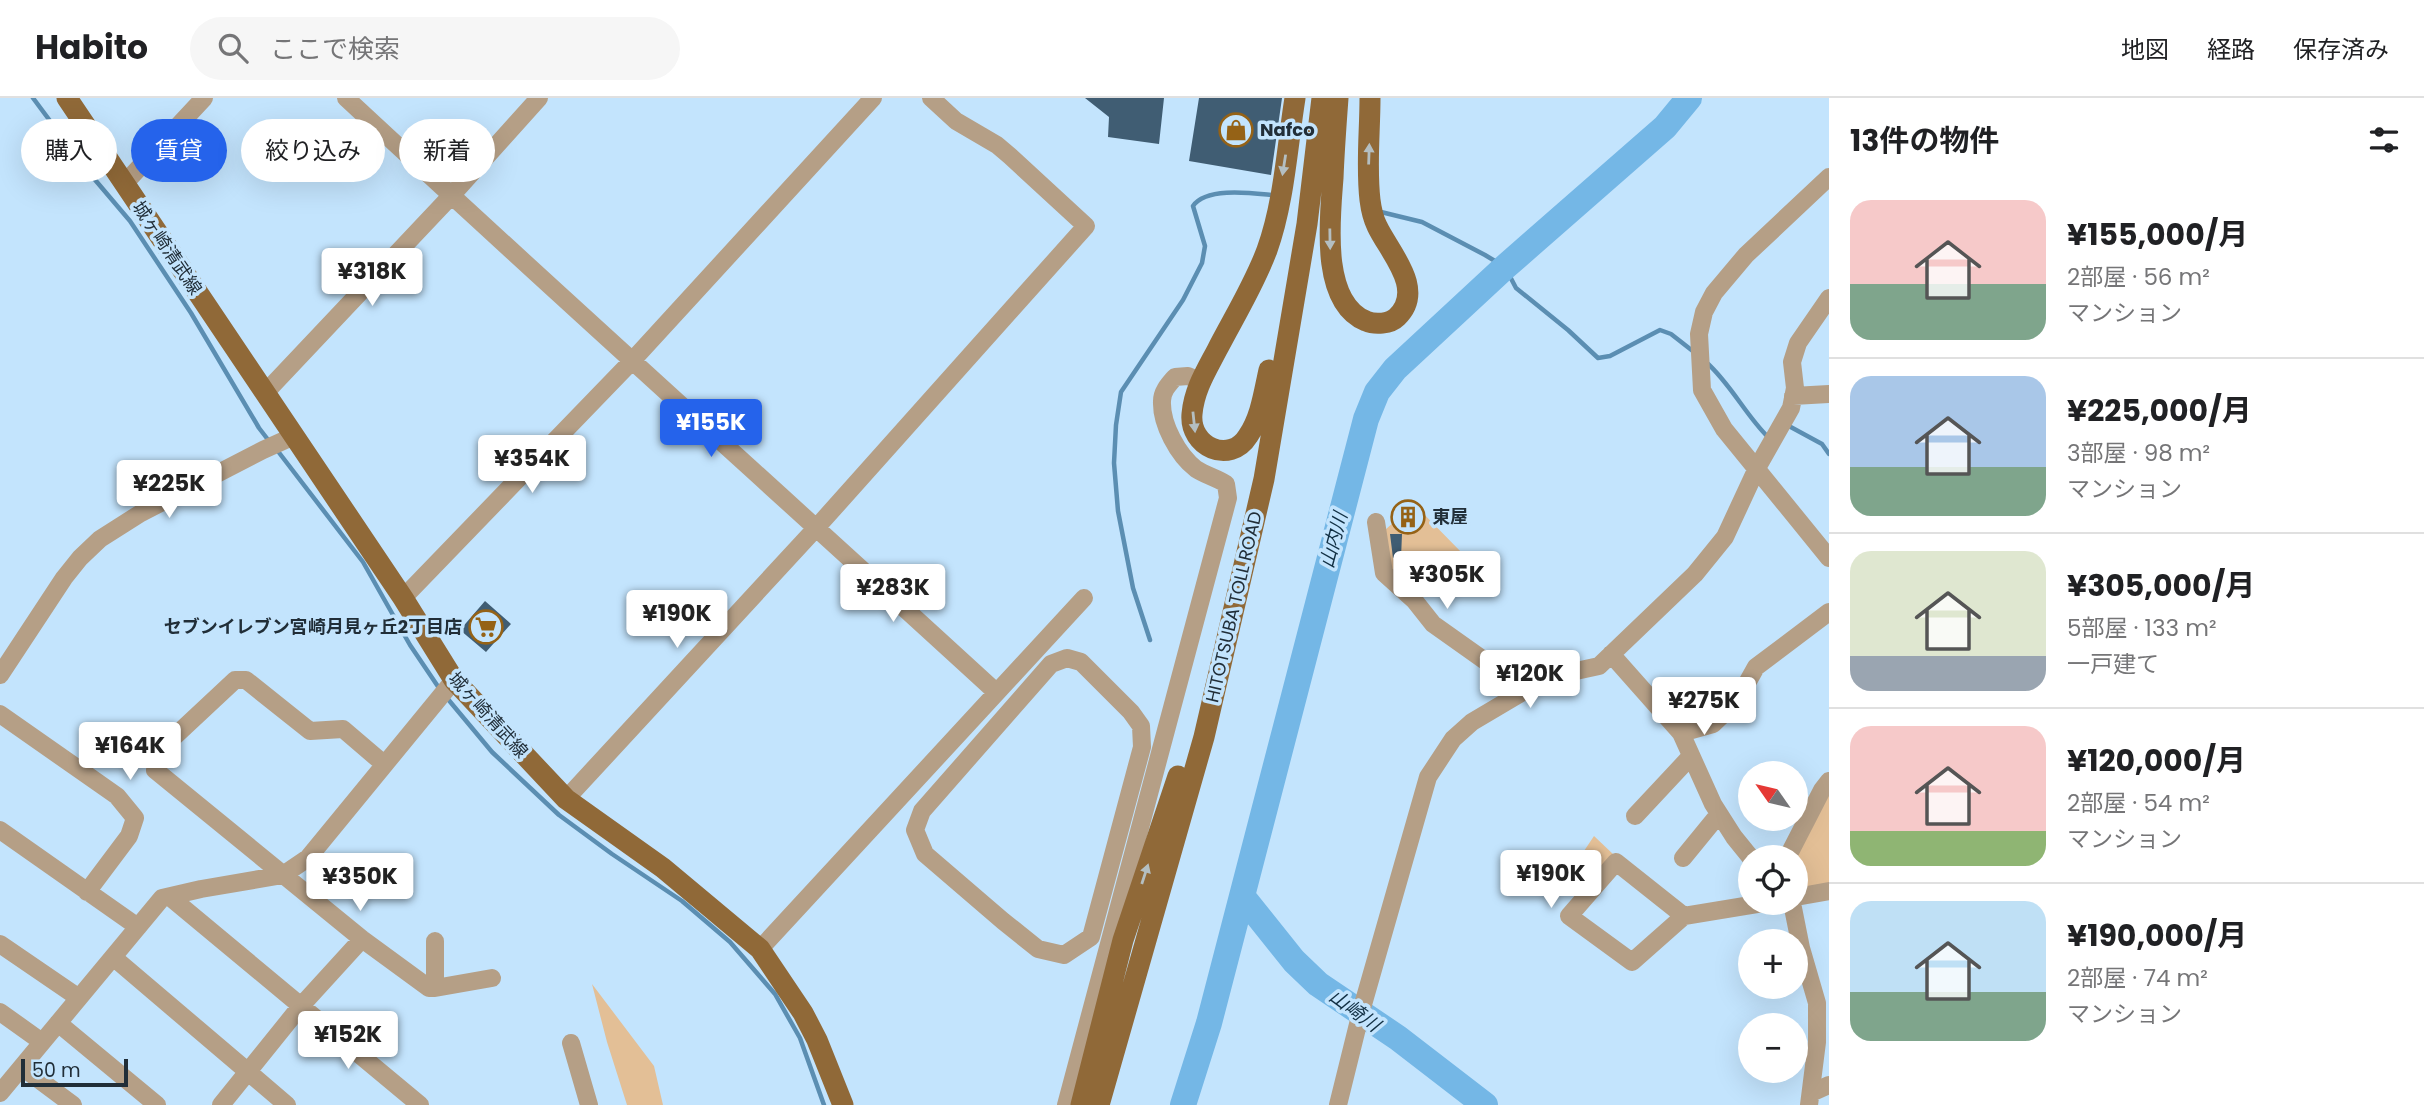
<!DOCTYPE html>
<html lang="ja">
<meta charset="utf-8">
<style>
:root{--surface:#fff;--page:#f6f6f6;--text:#202124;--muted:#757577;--line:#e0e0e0;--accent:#2563eb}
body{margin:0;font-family:Poppins,"Noto Sans JP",sans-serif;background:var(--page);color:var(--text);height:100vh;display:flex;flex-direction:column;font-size:26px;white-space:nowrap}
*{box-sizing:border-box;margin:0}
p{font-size:23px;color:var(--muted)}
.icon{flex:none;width:38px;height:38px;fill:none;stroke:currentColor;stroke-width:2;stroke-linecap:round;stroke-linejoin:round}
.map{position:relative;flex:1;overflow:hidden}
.panel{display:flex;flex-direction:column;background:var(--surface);width:595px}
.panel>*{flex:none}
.guide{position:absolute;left:21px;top:21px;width:665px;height:63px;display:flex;gap:14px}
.needle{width:46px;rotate:304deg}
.buttons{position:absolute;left:1738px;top:663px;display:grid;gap:14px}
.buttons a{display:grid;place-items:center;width:70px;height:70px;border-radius:50%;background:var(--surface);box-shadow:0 7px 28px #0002;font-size:35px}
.scale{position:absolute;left:21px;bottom:18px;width:107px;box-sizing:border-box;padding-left:7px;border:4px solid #212e38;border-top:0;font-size:19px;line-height:24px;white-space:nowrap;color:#212e38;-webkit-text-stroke:5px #c3e4fd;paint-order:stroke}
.price{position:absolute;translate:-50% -60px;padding:0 16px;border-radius:7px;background:#fff;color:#222;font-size:23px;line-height:46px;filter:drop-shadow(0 2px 4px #0008)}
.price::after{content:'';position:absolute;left:50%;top:42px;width:21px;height:16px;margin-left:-10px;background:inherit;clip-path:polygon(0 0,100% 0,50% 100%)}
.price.current{background:var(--accent);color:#fff}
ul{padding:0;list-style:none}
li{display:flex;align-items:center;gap:21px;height:175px;padding:0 21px}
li+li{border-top:2px solid var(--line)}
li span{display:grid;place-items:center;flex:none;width:196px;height:140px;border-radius:21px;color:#555}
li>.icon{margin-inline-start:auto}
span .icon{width:84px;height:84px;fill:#fffc;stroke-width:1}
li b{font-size:30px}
h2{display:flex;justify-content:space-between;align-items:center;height:84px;padding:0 21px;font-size:30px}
.tag{padding:0 24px;border-radius:32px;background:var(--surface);box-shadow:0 7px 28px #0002;font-size:24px;line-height:63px}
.tag.current{background:var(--accent);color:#fff}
header{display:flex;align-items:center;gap:42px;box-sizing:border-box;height:98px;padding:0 35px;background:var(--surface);border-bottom:2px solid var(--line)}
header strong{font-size:33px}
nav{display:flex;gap:38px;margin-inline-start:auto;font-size:24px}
.search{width:490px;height:63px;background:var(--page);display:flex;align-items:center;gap:18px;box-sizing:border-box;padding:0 24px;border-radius:38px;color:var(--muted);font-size:26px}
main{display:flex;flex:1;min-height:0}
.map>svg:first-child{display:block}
</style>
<header>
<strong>Habito</strong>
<div class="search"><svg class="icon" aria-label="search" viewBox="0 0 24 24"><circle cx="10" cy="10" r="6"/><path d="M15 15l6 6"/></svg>ここで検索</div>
<nav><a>地図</a><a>経路</a><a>保存済み</a></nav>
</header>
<main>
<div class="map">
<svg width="1829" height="1007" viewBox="0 0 1829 1007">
<rect width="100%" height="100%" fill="#c3e4fd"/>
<path fill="#e3bf96" d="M 1414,406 L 1464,457 L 1416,498 L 1387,470 L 1385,432 Z
M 1829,691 L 1829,786 L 1796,791 L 1796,760 Z
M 1594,738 L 1614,757 L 1599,776 L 1580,759 Z
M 592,886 L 654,968 L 663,1007 L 627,1007 L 607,944 Z"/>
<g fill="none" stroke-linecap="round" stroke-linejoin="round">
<path stroke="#5b8eb2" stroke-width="4.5" d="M 33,0 L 85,70 L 130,123 L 191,215 L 259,330 L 269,343
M 1381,114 L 1422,124 L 1485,157 L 1505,169 L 1516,190 L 1568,232 L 1598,260 L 1610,258 L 1660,232 L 1671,236 L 1694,254
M 1706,264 C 1731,286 1746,318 1769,340
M 1787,327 L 1822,346 L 1829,356
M 277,352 L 363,464 L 410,547 L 439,590
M 1150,542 L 1133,490 L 1118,413 L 1114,365 L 1116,327 L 1121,294 L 1183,202 L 1202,165 L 1205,148 L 1193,108 C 1206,89 1251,95 1271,97
M 447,600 L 492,654 L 559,717 L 612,756 L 682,803 L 730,844 L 775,896 L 800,940 L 824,1007"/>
<path stroke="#74b7e6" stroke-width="26" d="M 1242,798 L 1294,863 L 1318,886 L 1398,940 L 1485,1007
M 1183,1007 L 1209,925 L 1366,321 L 1377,294 L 1395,271 L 1505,169 L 1665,29 L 1689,0"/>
</g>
<path fill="#405d73" d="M 1085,0 L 1164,0 L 1159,46 L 1108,39 L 1109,19 Z
M 1199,0 L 1282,0 L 1271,77 L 1189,63 Z
M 1390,436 L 1402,436 L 1401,460 L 1393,460 Z
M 485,503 L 511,526 L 486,554 L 460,532 Z"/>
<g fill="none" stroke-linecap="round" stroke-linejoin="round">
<path stroke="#b59f86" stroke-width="18" d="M 346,0 C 561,200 780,396 996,594
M 1829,79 L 1746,157 L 1714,195 L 1704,214 L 1699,236 L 1702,292 L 1724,331 L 1829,460
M 124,86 L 204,0
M 265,295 L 451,98 L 539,0
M 1793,298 L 1829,296
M 1376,424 L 1384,475 L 1414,502 L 1433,526 L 1488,565 L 1521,595
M 403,500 L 631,264 L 873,0
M 1611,556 L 1681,635 L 1713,706 L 1734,739 L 1751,760
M 1067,560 L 1081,564 L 1131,614 L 1141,628 L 1142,649 L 1091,839 L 1064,857 L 1038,851 L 1003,823 L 925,756 L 915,732 L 922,713 L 1051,566 Z
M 0,577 L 64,480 L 80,460 L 100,441 L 141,415 L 263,352 L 294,338
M 0,616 L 117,698 L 135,720 L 129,738 L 87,794
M 1681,635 L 1713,626 L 1737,603 L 1756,569 L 1829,514
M 384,666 L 343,631 L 310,633 L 246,582 L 235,582 L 159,653 L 155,672 L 362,841 L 429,890 L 435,890 L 435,843
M 566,701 L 817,429 L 1086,128 L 1010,58 L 997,47 L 956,23 L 931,0
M 1635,718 L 1691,658
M 0,732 L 138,829
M 1683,760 L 1719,716
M 1787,760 L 1822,692 L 1829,683
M 170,799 L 420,1007
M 1796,799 L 1829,793
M 1792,805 L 1801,850 L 1817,905 L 1817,944 L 1809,1007
M 1684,818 L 1616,764 L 1569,818 L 1632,864 L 1684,818 L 1763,805
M 0,846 L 79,900
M 760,851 L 1084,500
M 113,859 L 287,1007
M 435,890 L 492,880
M 0,914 L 42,944
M 58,925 L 157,1007
M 571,945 L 589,1007
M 22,969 L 73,1007
M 0,995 L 162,800 L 201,791 L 283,777 L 308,760 L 454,582
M 1811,995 L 1829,987
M 221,1007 L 300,909 L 362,841
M 1066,1007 L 1228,400 L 1226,386 C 1217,380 1205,377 1196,371 C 1178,357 1161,326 1162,303 C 1162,293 1169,286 1175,279 L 1188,278 L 1200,283
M 1338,1007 L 1362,910 L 1428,679 L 1453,641 L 1472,624 L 1521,595 L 1576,573 L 1599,568 L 1695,476 L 1725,439 L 1757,370 L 1791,310 L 1795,290 L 1792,264 L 1798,245 L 1829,200"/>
<path stroke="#906938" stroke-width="21" d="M 67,0 L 403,500 L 454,582 L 566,701 L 663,770 L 760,851 L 803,915 L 817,942 L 843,1007
M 1338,0 C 1336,27 1334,54 1333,80 C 1330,120 1320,204 1366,223 C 1375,227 1390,226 1397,219 C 1426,191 1389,154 1377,128 C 1373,120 1371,110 1370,102 C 1366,68 1370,34 1370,0
M 1269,272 C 1264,294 1261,319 1248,338 C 1230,367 1189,349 1192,316 C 1194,292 1206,273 1217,252 C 1234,219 1254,187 1267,152 C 1284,105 1287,50 1295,0
M 1081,1007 L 1123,842 L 1178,678
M 1099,1007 L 1204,639 L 1264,381 L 1307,126 L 1322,0"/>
</g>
<defs><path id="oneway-solid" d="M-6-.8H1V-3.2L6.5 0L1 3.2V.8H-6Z" transform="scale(1.75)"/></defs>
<g fill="#b4bfc2">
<use href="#oneway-solid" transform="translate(1369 56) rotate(-88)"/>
<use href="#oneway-solid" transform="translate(1284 67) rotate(99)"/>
<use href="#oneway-solid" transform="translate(1330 141) rotate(89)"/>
<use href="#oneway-solid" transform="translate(1194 324) rotate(84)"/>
<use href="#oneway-solid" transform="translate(1145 776) rotate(-72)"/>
</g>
<defs>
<symbol id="shop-ring" viewBox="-11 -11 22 22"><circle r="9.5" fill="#c3e4fd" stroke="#956216" stroke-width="1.5"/><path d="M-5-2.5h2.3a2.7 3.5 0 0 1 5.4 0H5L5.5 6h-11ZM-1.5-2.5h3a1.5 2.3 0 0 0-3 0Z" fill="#956216"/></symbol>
<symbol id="building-ring" viewBox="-11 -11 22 22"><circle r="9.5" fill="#c3e4fd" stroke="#956216" stroke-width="1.5"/><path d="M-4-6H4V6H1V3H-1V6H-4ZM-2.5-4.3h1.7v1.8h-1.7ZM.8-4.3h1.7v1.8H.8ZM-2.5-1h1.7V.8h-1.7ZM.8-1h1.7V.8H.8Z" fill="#956216"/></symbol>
<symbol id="supermarket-ring" viewBox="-11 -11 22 22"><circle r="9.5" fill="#c3e4fd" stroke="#956216" stroke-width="1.5"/><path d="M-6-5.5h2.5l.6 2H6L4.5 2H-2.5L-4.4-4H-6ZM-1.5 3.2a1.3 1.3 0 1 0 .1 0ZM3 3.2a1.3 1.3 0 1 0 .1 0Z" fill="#956216"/></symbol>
</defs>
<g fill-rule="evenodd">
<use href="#shop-ring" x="1217" y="13" width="38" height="38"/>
<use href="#building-ring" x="1389" y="400" width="38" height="38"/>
<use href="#supermarket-ring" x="467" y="510" width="38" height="38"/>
</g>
<g text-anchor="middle" stroke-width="7" stroke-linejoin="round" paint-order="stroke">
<g font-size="18" font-weight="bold" fill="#212e38" stroke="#c3e4fd" text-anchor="start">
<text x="1260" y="38">Nafco</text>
<text x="1432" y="425">東屋</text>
<text x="462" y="535" text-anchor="end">セブンイレブン宮崎月見ヶ丘2丁目店</text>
</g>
<g font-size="18" fill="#212e38" stroke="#c3e4fd">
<text transform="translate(167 150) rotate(56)" y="6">城ヶ崎清武線</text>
<text transform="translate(1234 509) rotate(-77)" y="6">HITOTSUBA TOLL ROAD</text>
<text transform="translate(488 617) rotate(48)" y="6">城ヶ崎清武線</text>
</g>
<g font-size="19" font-style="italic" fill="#112f43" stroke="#c3e4fd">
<text transform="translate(1333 442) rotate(-75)" y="7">山内川</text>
<text transform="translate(1355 912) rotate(36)" y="7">山崎川</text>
</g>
</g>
</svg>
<div class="buttons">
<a><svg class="needle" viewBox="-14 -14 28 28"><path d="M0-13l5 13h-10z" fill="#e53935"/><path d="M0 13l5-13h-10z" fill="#757577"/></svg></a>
<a><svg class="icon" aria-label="locate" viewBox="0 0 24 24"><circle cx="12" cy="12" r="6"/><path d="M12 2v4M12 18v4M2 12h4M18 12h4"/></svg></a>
<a>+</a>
<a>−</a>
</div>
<div class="scale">50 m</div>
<b class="price" style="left:372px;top:210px">¥318K</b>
<b class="price current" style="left:711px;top:361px">¥155K</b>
<b class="price" style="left:532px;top:397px">¥354K</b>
<b class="price" style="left:169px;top:422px">¥225K</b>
<b class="price" style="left:1447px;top:513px">¥305K</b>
<b class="price" style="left:893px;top:526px">¥283K</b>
<b class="price" style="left:677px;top:552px">¥190K</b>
<b class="price" style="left:1530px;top:612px">¥120K</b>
<b class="price" style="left:1704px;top:639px">¥275K</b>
<b class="price" style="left:130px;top:684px">¥164K</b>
<b class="price" style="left:1551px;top:812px">¥190K</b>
<b class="price" style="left:360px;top:815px">¥350K</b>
<b class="price" style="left:348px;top:973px">¥152K</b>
<div class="guide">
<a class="tag">購入</a>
<a class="tag current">賃貸</a>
<a class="tag">絞り込み</a>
<a class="tag">新着</a>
</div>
</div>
<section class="panel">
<h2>13件の物件<svg class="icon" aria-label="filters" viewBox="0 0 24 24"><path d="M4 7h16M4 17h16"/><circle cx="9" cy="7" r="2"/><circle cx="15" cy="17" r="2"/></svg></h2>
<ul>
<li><span style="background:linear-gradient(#f6c9c9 60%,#7fa58c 0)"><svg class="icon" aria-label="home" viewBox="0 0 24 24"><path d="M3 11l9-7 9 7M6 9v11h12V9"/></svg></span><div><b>¥155,000/月</b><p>2部屋 · 56 m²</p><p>マンション</p></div></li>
<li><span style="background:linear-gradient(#a9c7e8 65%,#7fa58c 0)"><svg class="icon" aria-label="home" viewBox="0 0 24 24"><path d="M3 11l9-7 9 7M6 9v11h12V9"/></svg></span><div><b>¥225,000/月</b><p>3部屋 · 98 m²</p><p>マンション</p></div></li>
<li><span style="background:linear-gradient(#dfe7d0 75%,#9aa5b1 0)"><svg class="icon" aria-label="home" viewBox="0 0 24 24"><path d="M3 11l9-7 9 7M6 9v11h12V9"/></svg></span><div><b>¥305,000/月</b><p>5部屋 · 133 m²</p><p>一戸建て</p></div></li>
<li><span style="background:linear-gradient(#f6c9c9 75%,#8fb573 0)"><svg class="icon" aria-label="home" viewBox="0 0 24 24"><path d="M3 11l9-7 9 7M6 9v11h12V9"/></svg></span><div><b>¥120,000/月</b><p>2部屋 · 54 m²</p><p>マンション</p></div></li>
<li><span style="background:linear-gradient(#bfe0f5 65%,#7fa58c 0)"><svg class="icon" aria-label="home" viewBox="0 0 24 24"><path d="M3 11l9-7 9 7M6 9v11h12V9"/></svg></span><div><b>¥190,000/月</b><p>2部屋 · 74 m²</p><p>マンション</p></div></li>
</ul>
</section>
</main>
